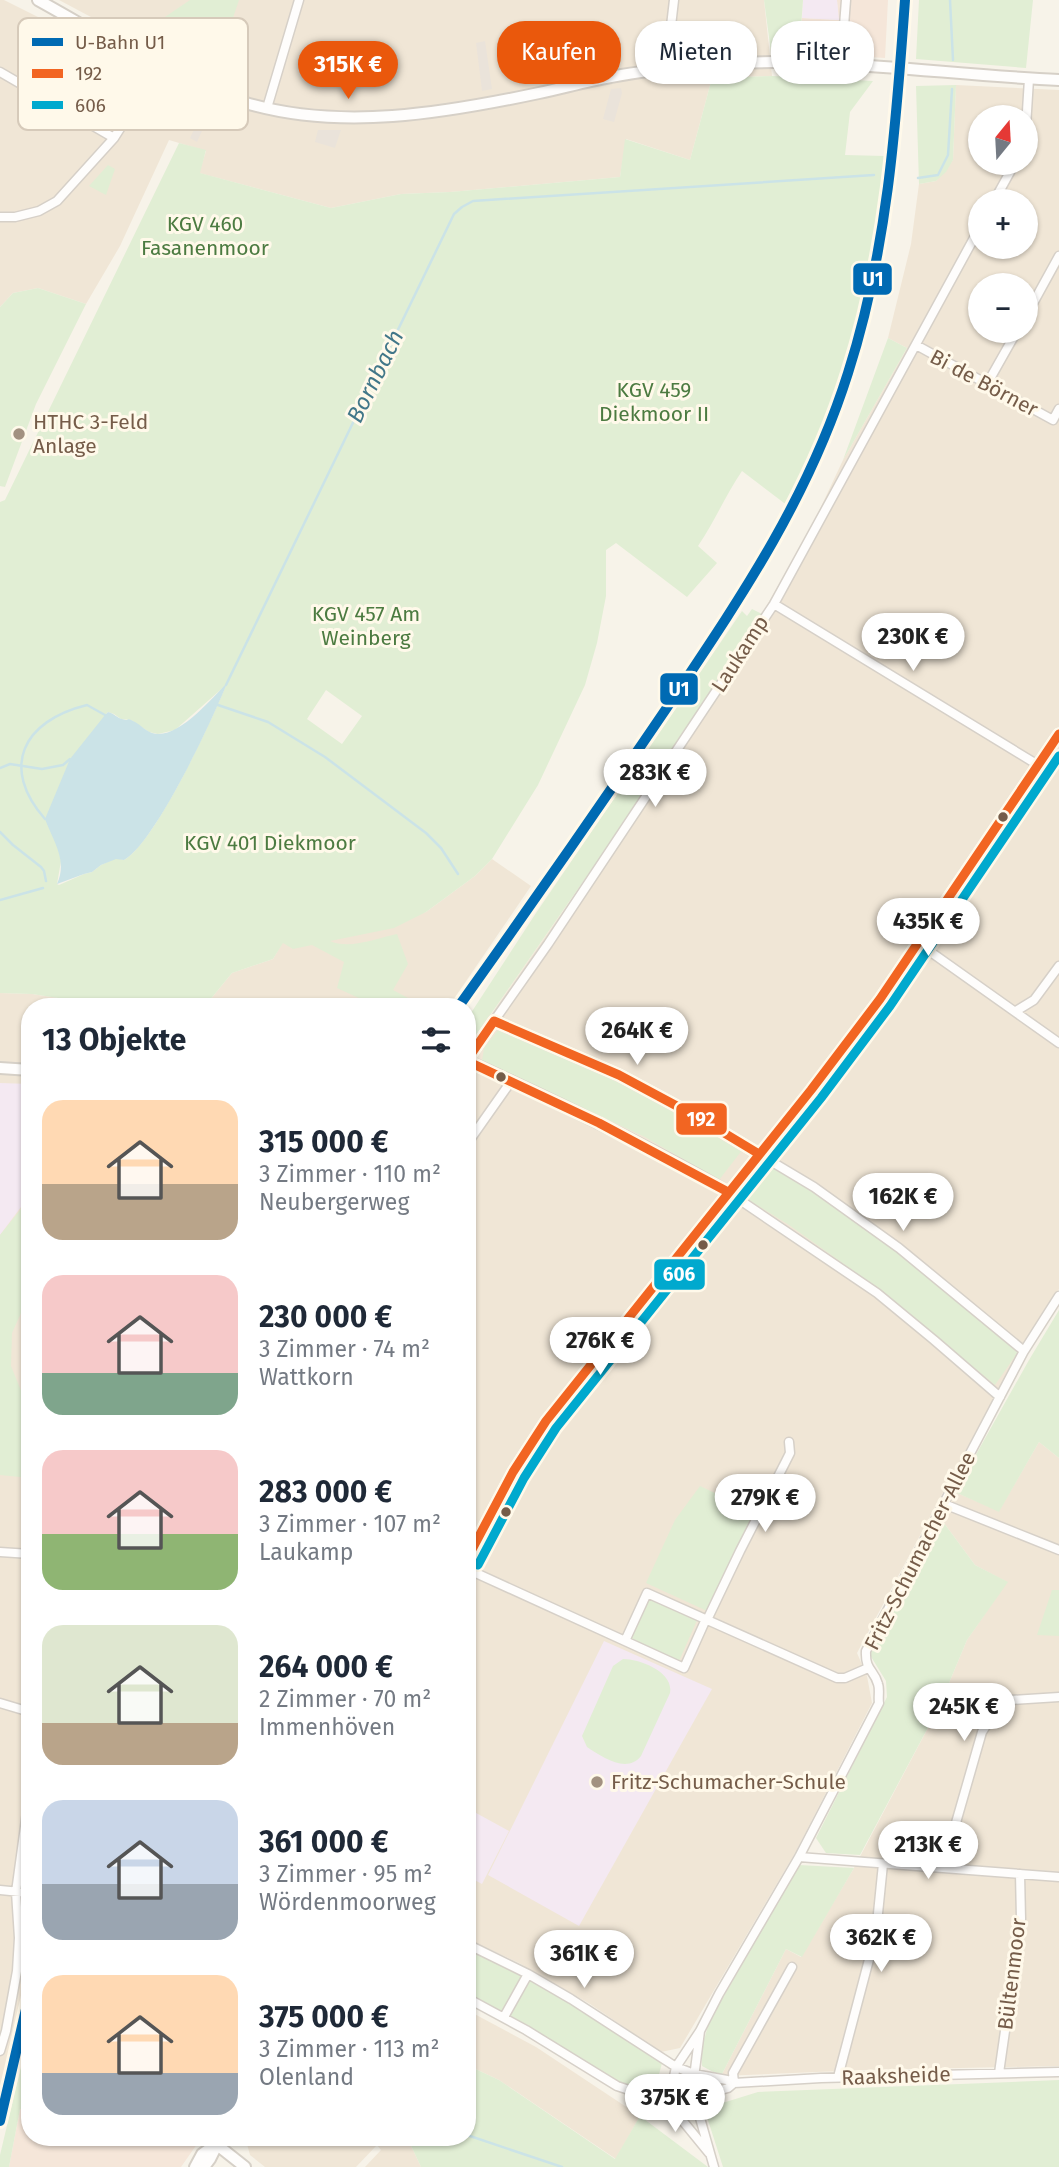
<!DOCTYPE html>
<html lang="de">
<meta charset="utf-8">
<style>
:root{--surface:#fff;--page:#f6f6f7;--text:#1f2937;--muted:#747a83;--accent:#ea580c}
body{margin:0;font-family:"Fira Sans",sans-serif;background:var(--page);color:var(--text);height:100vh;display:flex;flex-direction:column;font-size:26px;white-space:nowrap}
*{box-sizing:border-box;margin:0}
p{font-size:23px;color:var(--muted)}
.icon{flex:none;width:38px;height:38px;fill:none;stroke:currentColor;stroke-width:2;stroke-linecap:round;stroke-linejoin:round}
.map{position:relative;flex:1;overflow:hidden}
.details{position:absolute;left:21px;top:998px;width:455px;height:1148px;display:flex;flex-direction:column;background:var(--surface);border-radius:28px;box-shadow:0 2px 5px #0004}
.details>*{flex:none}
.guide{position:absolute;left:497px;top:21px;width:457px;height:63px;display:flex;gap:14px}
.needle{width:46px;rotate:18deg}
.tools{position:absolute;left:968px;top:105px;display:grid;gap:14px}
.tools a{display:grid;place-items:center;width:70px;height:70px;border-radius:50%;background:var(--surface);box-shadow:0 2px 5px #0004;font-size:35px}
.price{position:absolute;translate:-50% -60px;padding:0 16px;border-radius:24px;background:#fff;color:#222;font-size:23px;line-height:46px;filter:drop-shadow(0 2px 4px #0008)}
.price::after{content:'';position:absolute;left:50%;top:42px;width:21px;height:16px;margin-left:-10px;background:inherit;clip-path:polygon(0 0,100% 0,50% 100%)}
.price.current{background:var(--accent);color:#fff}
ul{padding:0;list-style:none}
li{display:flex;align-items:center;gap:21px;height:175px;padding:0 21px}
li span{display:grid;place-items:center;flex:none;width:196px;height:140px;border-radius:21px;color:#555}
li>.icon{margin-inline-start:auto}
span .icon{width:84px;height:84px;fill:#fffc;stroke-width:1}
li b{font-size:30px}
h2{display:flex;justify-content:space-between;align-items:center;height:84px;padding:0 21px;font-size:30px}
.pill{padding:0 24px;border-radius:28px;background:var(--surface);box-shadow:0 2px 5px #0004;font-size:24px;line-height:63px}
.pill.current{background:var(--accent);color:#fff}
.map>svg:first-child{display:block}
</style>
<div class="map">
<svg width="1059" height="2167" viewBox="0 0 1059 2167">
<rect width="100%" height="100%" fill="#f7f3e9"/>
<path fill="#f0e6d6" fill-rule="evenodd" d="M 0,0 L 4,0 L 122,59 L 207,0 L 764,0 L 772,76 L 712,78 L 690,160 L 626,139 L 620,177 L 450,192 L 401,194 L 331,208 L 199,173 L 206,151 L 169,140 L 120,246 L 86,304 L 38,288 L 13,293 L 0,307 Z
M 59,0 L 199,0 L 136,41 Z
M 956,85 L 1059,90 L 1059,1289 L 1026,1340 L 991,1403 L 857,1653 L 867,1676 L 872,1703 L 795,1853 L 680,2048 L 661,2052 L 590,2004 L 519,1963 L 467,1939 L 467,1049 L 635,807 L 762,614 L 812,526 L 843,460 L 907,348 L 888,338 L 911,244 L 919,184 L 936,181 L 953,160 ZM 980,117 L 1026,117 L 1026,163 L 980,163 ZM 980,201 L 1026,201 L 1026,247 L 980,247 ZM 980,285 L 1026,285 L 1026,331 L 980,331 Z
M 492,859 L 531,886 L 449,1006 L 205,1006 L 232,973 L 273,959 L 283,942 L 426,912 L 475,876 Z
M 0,993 L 32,994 L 110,1006 L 30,1006 L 30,1976 L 0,2109 Z
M 1039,1442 L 1059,1458 L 1059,2066 L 865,2070 L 721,2076 L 786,1949 L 801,1957 L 854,1868 L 939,1707 L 967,1640 L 1007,1582 L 975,1565 L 941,1519 L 955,1492 L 999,1511 Z
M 467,2010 L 536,2047 L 640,2116 L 616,2159 L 499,2080 L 467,2065 Z
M 245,2137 L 407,2137 L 421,2167 L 365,2167 L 381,2150 L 377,2145 L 356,2167 L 265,2167 L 250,2155 Z"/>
<path fill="#f5e6d9" d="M 837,0 L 888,0 L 885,58 L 790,52 L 800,41 L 802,18 L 838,20 Z
M 20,2109 L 30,2110 L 30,2137 L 202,2137 L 181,2167 L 9,2167 Z"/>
<path fill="#eae3da" d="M 485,41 L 492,89 L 482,91 L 476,43 Z
M 621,88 L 622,93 L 614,122 L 603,119 L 611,89 Z
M 206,105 L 216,109 L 212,125 L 206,122 L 197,142 L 190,138 Z
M 318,130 L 341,130 L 335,148 L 315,142 Z"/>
<path fill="#f4e9f2" d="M 803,0 L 837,0 L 839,20 L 802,18 Z
M 0,1083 L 30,1084 L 30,1195 L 0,1235 Z
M 604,1641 L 712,1689 L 579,1926 L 488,1875 Z
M 467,1808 L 509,1831 L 482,1884 L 467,1876 Z"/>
<path fill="#e1eed4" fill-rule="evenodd" d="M 190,0 L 239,0 L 213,77 L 134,38 Z
M 764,0 L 803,0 L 800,41 L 790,52 L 771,52 Z
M 919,0 L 1033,0 L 1026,68 L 916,59 Z
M 772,76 L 873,81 L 850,112 L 845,155 L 885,156 L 882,191 L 860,319 L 843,373 L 803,476 L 788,506 L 742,471 C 725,496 715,521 698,546 L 717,563 L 687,597 L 616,543 L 606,550 L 606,596 L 597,643 L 585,685 L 538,785 L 492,859 L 475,876 L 426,912 L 394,928 L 330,941 C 349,950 378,938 397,934 L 408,964 L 393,990 L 423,1006 L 376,1006 L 337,988 L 344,962 L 312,945 L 293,949 L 283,943 L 273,959 L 232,973 L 205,1006 L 110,1006 L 32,994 L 0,993 L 0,502 L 5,500 L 179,143 L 206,150 L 200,173 L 331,208 L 401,194 L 450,192 L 620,177 L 625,139 L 690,160 L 712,78 ZM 226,685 C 212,720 155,843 124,860 L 116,858 L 101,865 L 92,872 L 84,874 L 59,885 L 57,884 L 61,861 L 59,849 L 105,715 L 108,712 L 114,714 L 121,719 L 131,720 L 149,732 L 158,734 L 175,730 ZM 326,690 L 362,716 L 342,744 L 307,719 Z
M 956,85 L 953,160 L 946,172 L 936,181 L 919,184 L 916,86 Z
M 108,165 L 115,169 L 106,195 L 89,186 Z
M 38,288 L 86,304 L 36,404 L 5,487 L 0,486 L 0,307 L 13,293 Z
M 888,338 L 907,348 L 843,460 Z
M 752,609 L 762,614 L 635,807 L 477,1034 L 467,1032 L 467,1019 L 536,913 L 742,611 L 747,616 Z
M 499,1029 L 568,1058 L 622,1084 L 743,1149 L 719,1180 L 645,1137 L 482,1061 L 484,1048 Z
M 769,1165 L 809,1190 L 928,1274 L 1018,1352 L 995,1385 L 879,1289 L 789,1225 L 744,1197 Z
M 30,1198 L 30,1293 L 12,1333 L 11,1366 L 24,1398 L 30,1404 L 30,1478 L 0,1475 L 0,1235 Z
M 1059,1310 L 1059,1458 L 1039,1442 L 999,1512 L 955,1492 L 1029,1360 Z
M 700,1486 L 755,1512 L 707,1611 L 646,1583 L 675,1520 Z
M 941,1519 L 975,1565 L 1008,1582 L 967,1640 L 939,1707 L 860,1855 L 826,1853 L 816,1838 L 887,1697 L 886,1681 L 870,1655 L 887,1615 Z
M 1052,1590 L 1059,1590 L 1059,1636 L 1037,1635 Z
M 650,1597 L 698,1618 L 679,1661 L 630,1640 Z
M 623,1659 C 640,1659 674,1672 670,1693 L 641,1756 C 627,1774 602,1757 587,1747 L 582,1736 L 613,1666 Z
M 799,1865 L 854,1868 L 802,1957 L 786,1949 L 721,2076 L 702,2066 L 701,2051 L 709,2022 Z
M 467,1948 L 534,1981 L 592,2016 L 662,2063 L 657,2082 L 647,2089 L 618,2082 L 514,2018 L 467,1994 Z
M 30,2029 L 30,2110 L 20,2109 L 9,2167 L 0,2167 L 0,2155 Z
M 467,2065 L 499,2080 L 615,2159 L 640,2116 L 708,2167 L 421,2167 L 407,2137 L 467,2137 Z
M 1059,2080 L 1059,2167 L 723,2167 L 707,2117 L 716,2105 L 758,2092 Z"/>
<path fill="#cbe3e7" d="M 227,683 C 213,719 155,843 124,860 L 116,859 L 101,865 L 92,872 L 84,874 L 57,884 C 68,860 53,841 45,819 L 70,759 L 105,715 L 108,712 C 115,714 117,718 122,719 C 132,722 124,717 133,721 C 140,724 144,730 152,733 C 177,741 211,699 227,683 Z"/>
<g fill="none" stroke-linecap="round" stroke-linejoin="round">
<path stroke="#cbe3e7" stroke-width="2.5" d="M 950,0 L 953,60
M 918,178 L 938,175 L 948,155 L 952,89
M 226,685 L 454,214 L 462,207 L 473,201 L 874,175
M 215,704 L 268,722 L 325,757 L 426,833 L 441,848 L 458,874
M 0,768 L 10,764 L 42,769 L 63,765 L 70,759
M 45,819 C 0,768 22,721 87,705 L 105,715
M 0,832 L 13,845 L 41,867 L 44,871 L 46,881
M 0,900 L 43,888
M 467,2135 L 562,2167"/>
<defs>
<path id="street" d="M 841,65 L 846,0
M 673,68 L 671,26 L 674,0
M 0,72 L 114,138
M 267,108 L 299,0
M 1026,127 L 1029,79
M 994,201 L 1015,163
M 0,217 L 15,217 L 39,211 L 57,201 L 114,138 L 159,67
M 1026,316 L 1059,256
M 916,345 L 1053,420 L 1059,409
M 987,384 L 1017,331
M 774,604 L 1038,765
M 918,943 L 1059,1043
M 1016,1011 L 1034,1000 L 1059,966
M 494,1021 L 548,944 L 774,604 L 980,227
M 467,1144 L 512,1080
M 759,1154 L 814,1187 L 899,1248 L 1024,1351
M 728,1192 L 877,1293 L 934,1340 L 1000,1397
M 944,1504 L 1059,1550
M 0,1552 L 30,1554
M 467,1569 L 625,1641 L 647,1593 L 837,1678 L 845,1678 L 868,1668
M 707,1620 L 740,1551 L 786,1461 L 790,1453 L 789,1442
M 625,1641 L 684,1668 L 706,1619
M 0,1703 L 30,1712
M 799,1857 L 1059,1877
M 943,1868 L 982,1732 L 996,1710 L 1011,1700 L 1059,1697
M 0,1890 L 30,1893
M 467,1944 L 528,1974 L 571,1999 L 676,2067 L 694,2074 L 727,2080 L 734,2083 L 821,2078 L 1059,2072
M 467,1998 L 526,2030 L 617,2086 L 647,2096 L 660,2100 L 694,2097 L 728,2088 L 734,2083
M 504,2017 L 528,1974
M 700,2031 L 693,2085 L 694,2097 L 714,2167
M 0,2051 L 6,2031 L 17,1971 L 19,1938 L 16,1892 L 30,1790
M 999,2073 L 1021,1919 L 1020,1874
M 838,2077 L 876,1933 L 883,1864
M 734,2083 L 733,2073 L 792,1967
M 709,2153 L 673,2109 L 671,2090 L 676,2067 L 700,2031 L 719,1994 L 799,1857 L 879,1703 C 878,1697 880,1689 878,1684 C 874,1669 865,1671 866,1651 L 1024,1351 L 1059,1296"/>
<path id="secondary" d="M 38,0 C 105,37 172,81 246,103 C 340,131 445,113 539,93 C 563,88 587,81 611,77 C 646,70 681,67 716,64 C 830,56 945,75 1059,80
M 467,1060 L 494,1021 L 619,1075 L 701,1119 L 759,1154
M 467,1061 C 556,1101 643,1143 728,1192
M 0,1068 L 30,1070
M 467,1559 L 513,1472 L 546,1421 L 811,1090 L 880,999 L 1059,734
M 216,2144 L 245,2167
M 195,2167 L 202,2154 L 216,2144
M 204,2167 L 210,2159 L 221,2137"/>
</defs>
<use href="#street" stroke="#d6d0c8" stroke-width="11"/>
<use href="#secondary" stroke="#d6d0c7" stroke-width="14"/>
<use href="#street" stroke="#fefdfc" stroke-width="8"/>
<use href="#secondary" stroke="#fefdfc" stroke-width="10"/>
<defs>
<path id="bus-1" d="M 467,1060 L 494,1021 L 619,1075 L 701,1119 L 759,1154
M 467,1061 L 599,1123 L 728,1192
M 467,1559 L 513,1472 L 546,1421 L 811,1090 L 880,999 L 1059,734"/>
<path id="bus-2" d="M 478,1565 L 524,1478 L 556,1428 L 821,1098 L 890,1006 L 1059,756"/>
</defs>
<use href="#bus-1" stroke="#fff9ea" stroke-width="14"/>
<use href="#bus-2" stroke="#fff9ea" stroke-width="14"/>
<use href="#bus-1" stroke="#f26522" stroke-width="9"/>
<use href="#bus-2" stroke="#00a9ce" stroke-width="9"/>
<defs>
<path id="metro-1" d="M 459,1006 C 529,908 598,809 666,709 C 739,600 808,500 848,373 C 887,252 896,126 905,0
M 0,2121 L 30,1992"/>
</defs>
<use href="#metro-1" stroke="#fff9ea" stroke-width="16"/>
<use href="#metro-1" stroke="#006ab3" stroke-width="10"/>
</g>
<g fill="#a29181" stroke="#fff9ea" stroke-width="2.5">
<circle cx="19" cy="434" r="7"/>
<circle cx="597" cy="1782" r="7"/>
</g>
<g fill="#755c49" stroke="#fff9ea" stroke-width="2.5">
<circle cx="1003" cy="817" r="6"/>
<circle cx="501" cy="1077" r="6"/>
<circle cx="703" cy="1245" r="6"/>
<circle cx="506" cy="1512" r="6"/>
</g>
<g text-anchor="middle" stroke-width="6" stroke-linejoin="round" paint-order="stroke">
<g font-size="21" fill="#4c7b41" stroke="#fff9ea">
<text x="205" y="231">KGV 460<tspan x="205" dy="24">Fasanenmoor</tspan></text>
<text x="654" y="397">KGV 459<tspan x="654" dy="24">Diekmoor II</tspan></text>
<text x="366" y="621">KGV 457 Am<tspan x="366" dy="24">Weinberg</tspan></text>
<text x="270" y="850">KGV 401 Diekmoor</text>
</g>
<g font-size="21" fill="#755c49" stroke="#fff9ea">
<text transform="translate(984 383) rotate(28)" y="7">Bi de Börner</text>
<text transform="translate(740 654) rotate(-57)" y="7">Laukamp</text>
<text transform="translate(920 1551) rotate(-63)" y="7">Fritz-Schumacher-Allee</text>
<text transform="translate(1012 1974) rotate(-83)" y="7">Bültenmoor</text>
<text transform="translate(896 2076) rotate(-2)" y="7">Raaksheide</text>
</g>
<g font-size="21" fill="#755c49" stroke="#fff9ea" text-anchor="start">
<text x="33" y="429">HTHC 3-Feld<tspan x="33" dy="24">Anlage</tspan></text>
<text x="611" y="1789">Fritz-Schumacher-Schule</text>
</g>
<g font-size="23" font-style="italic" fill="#427789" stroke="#fff9ea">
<text transform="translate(375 376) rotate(-64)" y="8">Bornbach</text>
</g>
</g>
<rect x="18" y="18" width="230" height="112" rx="10" fill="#fff9ea" stroke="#d6caba" stroke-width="2"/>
<rect x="32" y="38" width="31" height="8" fill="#006ab3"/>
<rect x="32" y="69" width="31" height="9" fill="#f26522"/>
<rect x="32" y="101" width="31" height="8" fill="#00a9ce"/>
<g font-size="19" fill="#755c49">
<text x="75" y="49">U-Bahn U1</text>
<text x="75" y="80">192</text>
<text x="75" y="112">606</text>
</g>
<g stroke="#fff9ea" stroke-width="2.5">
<rect x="852" y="262" width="41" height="34" rx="7" fill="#006ab3"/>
<rect x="659" y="672" width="40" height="34" rx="7" fill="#006ab3"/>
<rect x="675" y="1102" width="53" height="34" rx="7" fill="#f26522"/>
<rect x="653" y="1258" width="53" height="33" rx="7" fill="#00a9ce"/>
</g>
<g font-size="19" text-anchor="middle" font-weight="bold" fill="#fff">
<text x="873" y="286">U1</text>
<text x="679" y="696">U1</text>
<text x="701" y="1126">192</text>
<text x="679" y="1281">606</text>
</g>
</svg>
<div class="tools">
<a><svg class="needle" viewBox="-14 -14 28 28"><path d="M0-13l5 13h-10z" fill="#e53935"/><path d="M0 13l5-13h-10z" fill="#747a83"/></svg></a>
<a>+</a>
<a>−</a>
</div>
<b class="price current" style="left:348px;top:101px">315K €</b>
<b class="price" style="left:913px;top:673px">230K €</b>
<b class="price" style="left:655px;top:809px">283K €</b>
<b class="price" style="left:928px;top:958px">435K €</b>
<b class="price" style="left:637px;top:1067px">264K €</b>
<b class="price" style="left:903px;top:1233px">162K €</b>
<b class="price" style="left:600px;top:1377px">276K €</b>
<b class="price" style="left:765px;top:1534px">279K €</b>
<b class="price" style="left:964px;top:1743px">245K €</b>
<b class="price" style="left:928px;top:1881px">213K €</b>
<b class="price" style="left:881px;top:1974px">362K €</b>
<b class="price" style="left:584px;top:1990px">361K €</b>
<b class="price" style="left:675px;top:2134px">375K €</b>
<div class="guide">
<a class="pill current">Kaufen</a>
<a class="pill">Mieten</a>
<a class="pill">Filter</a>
</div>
<section class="details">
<h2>13 Objekte<svg class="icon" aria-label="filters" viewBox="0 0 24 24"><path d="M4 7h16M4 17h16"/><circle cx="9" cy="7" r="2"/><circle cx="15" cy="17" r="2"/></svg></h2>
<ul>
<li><span style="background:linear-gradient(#ffd9b3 60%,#b9a48a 0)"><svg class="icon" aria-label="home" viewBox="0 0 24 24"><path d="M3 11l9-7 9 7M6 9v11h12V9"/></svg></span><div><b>315 000 €</b><p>3 Zimmer · 110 m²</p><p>Neubergerweg</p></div></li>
<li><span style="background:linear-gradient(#f6c9c9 70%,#7fa58c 0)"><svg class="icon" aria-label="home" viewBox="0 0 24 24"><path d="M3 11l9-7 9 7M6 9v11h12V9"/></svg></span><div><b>230 000 €</b><p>3 Zimmer · 74 m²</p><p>Wattkorn</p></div></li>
<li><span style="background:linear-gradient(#f6c9c9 60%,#8fb573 0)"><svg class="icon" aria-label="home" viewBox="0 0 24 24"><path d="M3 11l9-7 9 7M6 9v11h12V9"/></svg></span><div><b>283 000 €</b><p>3 Zimmer · 107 m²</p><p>Laukamp</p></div></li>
<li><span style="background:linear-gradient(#dfe7d0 70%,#b9a48a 0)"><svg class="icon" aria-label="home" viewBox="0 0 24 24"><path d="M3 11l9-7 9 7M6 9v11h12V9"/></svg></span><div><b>264 000 €</b><p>2 Zimmer · 70 m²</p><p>Immenhöven</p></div></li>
<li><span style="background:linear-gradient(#c9d6e8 60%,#9aa5b1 0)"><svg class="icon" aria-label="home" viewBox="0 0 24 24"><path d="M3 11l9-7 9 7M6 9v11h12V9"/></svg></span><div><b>361 000 €</b><p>3 Zimmer · 95 m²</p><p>Wördenmoorweg</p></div></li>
<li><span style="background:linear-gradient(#ffd9b3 70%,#9aa5b1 0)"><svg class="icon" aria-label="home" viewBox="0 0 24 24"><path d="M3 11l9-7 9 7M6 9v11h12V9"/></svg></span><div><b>375 000 €</b><p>3 Zimmer · 113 m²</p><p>Olenland</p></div></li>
</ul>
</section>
</div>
